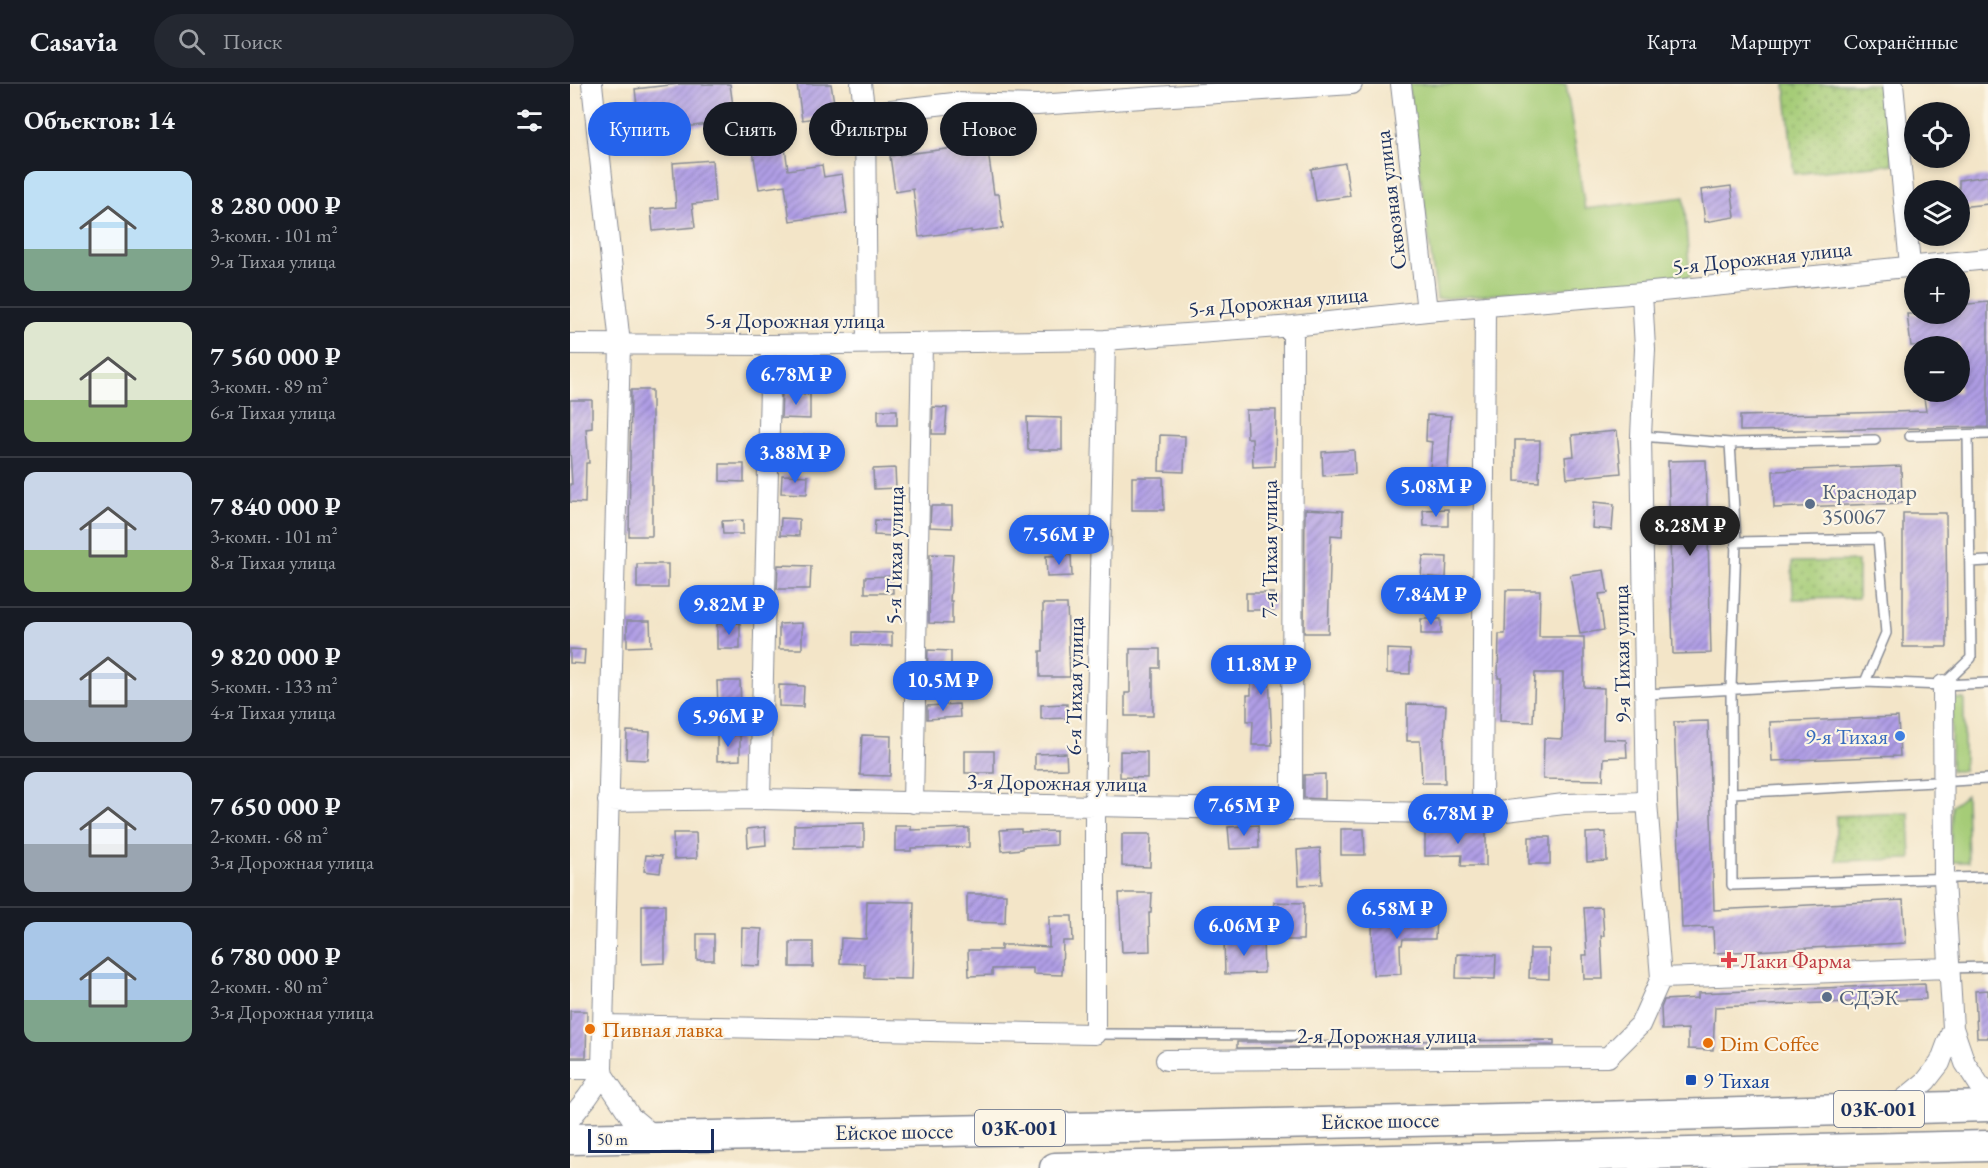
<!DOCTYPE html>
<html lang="ru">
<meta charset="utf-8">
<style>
:root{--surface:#171b24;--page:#242831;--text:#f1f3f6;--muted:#9ea1a6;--line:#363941;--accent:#2563eb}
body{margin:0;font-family:"EB Garamond",serif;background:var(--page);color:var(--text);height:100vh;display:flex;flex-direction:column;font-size:22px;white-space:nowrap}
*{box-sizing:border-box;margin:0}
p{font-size:20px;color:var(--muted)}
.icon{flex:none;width:33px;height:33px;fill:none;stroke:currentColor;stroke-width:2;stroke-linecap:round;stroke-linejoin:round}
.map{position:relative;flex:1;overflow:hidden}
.drawer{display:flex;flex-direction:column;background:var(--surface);width:570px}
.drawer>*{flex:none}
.banner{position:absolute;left:18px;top:18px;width:570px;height:54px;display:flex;gap:12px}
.tools{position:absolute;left:1334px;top:18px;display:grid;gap:12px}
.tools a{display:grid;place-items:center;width:66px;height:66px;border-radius:50%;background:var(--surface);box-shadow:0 3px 9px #0003;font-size:30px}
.scale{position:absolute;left:18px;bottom:15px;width:126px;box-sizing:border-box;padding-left:6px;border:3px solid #1b2f5e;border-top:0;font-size:16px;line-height:21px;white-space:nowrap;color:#1b2f5e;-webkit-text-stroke:4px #fcf5e5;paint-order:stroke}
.price{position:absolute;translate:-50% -51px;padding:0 14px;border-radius:21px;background:var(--accent);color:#fff;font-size:20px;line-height:39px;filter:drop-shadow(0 2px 3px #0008)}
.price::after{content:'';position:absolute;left:50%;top:36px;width:18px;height:14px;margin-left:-9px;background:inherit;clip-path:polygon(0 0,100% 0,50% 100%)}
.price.on{background:#222;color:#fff}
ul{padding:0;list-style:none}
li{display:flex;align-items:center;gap:18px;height:150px;padding:0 24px}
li+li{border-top:2px solid var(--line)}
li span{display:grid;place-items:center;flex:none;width:168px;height:120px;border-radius:12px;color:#555}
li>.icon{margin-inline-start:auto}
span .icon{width:72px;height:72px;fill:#fffc;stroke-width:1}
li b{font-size:26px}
h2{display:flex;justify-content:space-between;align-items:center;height:72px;padding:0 24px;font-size:26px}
.tag{padding:0 21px;border-radius:27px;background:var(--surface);box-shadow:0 3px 9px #0003;font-size:21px;line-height:54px}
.tag.on{background:var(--accent);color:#fff}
header{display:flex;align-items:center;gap:36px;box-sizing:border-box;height:84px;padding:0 30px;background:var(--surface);border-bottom:2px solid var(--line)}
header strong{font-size:28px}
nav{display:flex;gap:33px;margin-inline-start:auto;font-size:21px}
.search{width:420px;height:54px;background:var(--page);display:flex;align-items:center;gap:15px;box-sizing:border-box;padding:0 21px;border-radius:33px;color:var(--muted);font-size:22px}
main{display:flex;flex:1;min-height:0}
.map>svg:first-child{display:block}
</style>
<header>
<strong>Casavia</strong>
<div class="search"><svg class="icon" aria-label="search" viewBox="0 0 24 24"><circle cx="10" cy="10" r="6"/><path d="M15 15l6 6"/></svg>Поиск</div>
<nav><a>Карта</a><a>Маршрут</a><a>Сохранённые</a></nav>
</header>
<main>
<section class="drawer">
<h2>Объектов: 14<svg class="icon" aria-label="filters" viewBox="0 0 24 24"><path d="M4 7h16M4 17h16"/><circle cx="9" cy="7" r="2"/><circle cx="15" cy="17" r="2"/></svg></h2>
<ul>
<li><span style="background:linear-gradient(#bfe0f5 65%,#7fa58c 0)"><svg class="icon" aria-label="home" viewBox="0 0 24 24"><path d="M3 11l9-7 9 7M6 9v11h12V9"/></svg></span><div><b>8 280 000 ₽</b><p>3-комн. · 101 m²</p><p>9-я Тихая улица</p></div></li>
<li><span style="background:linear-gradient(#dfe7d0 65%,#8fb573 0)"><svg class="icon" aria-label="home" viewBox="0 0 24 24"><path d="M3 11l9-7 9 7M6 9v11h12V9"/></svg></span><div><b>7 560 000 ₽</b><p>3-комн. · 89 m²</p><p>6-я Тихая улица</p></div></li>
<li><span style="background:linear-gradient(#c9d6e8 65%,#8fb573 0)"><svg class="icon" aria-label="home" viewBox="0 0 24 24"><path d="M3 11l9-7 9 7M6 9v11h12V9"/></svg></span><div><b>7 840 000 ₽</b><p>3-комн. · 101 m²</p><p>8-я Тихая улица</p></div></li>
<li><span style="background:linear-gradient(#c9d6e8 65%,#9aa5b1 0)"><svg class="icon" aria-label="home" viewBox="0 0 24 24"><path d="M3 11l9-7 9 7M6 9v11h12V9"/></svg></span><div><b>9 820 000 ₽</b><p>5-комн. · 133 m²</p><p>4-я Тихая улица</p></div></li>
<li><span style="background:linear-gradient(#c9d6e8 60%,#9aa5b1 0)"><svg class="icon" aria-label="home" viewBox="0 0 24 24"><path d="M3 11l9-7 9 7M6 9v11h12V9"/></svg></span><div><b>7 650 000 ₽</b><p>2-комн. · 68 m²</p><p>3-я Дорожная улица</p></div></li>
<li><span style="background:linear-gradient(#a9c7e8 65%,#7fa58c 0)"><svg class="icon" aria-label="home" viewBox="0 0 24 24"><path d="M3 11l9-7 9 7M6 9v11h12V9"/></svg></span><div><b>6 780 000 ₽</b><p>2-комн. · 80 m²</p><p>3-я Дорожная улица</p></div></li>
</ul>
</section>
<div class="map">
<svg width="1418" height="1084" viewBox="0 0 1418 1084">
<defs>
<pattern id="park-dots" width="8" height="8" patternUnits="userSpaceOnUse" patternTransform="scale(1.5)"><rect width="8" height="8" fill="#a5cc77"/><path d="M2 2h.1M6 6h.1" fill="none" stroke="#86a665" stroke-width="1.8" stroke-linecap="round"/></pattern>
<pattern id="building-hatch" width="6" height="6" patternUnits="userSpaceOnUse" patternTransform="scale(1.5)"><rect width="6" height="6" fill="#b09ee5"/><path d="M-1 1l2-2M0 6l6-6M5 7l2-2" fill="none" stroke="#8e81bd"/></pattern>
</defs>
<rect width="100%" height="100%" fill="#fcf5e5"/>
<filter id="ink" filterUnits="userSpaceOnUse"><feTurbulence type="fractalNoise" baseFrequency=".0167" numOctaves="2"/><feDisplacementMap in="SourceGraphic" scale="12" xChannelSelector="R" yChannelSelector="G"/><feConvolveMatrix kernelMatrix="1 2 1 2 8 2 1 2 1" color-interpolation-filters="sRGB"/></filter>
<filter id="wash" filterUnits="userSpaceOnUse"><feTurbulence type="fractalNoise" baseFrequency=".008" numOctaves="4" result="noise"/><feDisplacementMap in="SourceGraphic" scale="24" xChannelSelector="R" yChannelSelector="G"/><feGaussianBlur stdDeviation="1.35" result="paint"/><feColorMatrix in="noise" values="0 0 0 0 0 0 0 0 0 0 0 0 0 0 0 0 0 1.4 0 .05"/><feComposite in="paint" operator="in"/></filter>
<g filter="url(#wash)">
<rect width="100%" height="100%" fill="#f3e5c8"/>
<path fill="#a5cc77" stroke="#607e6a" stroke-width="1.5" d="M 838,0 L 996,0 L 1015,125 L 1114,113 L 1120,194 L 867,215 Z
M 1381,614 L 1394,615 L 1394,687 L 1381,687 Z
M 1396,711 L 1398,778 L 1380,778 L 1382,722 Z"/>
<path fill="url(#park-dots)" stroke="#607e6a" stroke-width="1.5" d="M 1215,0 L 1313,0 L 1323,80 L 1224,90 Z
M 1288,477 L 1288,514 L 1223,515 L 1222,478 Z
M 1339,729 L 1341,775 L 1266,777 L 1266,732 Z"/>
<g id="blocks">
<path fill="url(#building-hatch)" d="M 109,0 L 160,0 L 165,37 L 70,48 L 65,5 Z
M 227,0 L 261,0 L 266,31 L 232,36 Z
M 213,49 L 218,86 L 252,81 L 254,93 L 272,90 L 277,129 L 220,137 L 215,101 L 189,105 L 181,54 Z
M 417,60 L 424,110 L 429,110 L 433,144 L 401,148 L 401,146 L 349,153 L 343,105 L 325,108 L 320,72 Z
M 142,76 L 145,118 L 122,120 L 125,143 L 83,147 L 81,125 L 106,123 L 103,79 Z
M 775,79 L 780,112 L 746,117 L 741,85 Z
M 1418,92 L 1418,120 L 1389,123 L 1389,96 Z
M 1161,102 L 1165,133 L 1135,138 L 1131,106 Z
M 1418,218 L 1418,343 L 1170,347 L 1170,332 L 1356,327 L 1353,308 L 1389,308 L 1389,259 L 1341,262 L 1337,230 L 1389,230 L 1389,221 Z
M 61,306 L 82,306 L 82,452 L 59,452 Z
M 212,309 L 240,310 L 240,335 L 211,334 Z
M 0,316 L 22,316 L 22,344 L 16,345 L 19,379 L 16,379 L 15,419 L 0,418 L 0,400 L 2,400 L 0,366 Z
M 363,323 L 377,324 L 375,350 L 362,350 Z
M 308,326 L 327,326 L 327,341 L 308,341 Z
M 676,326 L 706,326 L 705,382 L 683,383 L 682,354 L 677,354 Z
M 857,331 L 881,332 L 877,401 L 859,399 L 862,358 L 856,357 Z
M 457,333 L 492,334 L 492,366 L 458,366 Z
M 1047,347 L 1051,389 L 997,394 L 995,373 L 1004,372 L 1002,351 Z
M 234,351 L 260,353 L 259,370 L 233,368 Z
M 590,351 L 615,352 L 614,388 L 589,387 Z
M 945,356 L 970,356 L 969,398 L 945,397 Z
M 784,366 L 785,390 L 753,392 L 752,368 Z
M 1136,376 L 1141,569 L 1103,570 L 1098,377 Z
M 150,380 L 174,380 L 174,398 L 150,397 Z
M 1331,382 L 1332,419 L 1204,424 L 1203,387 Z
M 325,384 L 326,404 L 304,405 L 303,385 Z
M 212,391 L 238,392 L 237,410 L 211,409 Z
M 562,393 L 593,393 L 594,426 L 562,426 Z
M 1024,418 L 1044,420 L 1042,446 L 1022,444 Z
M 361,422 L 382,422 L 382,444 L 360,443 Z
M 735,425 L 773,427 L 772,452 L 761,451 L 758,549 L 734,549 Z
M 878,425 L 878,442 L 854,442 L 853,426 Z
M 1333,429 L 1376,429 L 1377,563 L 1333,563 Z
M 211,434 L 229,435 L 229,452 L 210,451 Z
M 173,436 L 173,450 L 153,450 L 152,437 Z
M 305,436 L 324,437 L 323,452 L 304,451 Z
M 360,470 L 383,471 L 380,517 L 382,517 L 382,540 L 359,539 Z
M 501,471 L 502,492 L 477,493 L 476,472 Z
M 853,472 L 877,473 L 876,494 L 851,492 Z
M 67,480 L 98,480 L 98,504 L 67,504 Z
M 208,481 L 241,482 L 240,505 L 207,505 Z
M 1034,486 L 1038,509 L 1029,510 L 1034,546 L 1010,550 L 1000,491 Z
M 322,492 L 323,509 L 295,509 L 295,493 Z
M 936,506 L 970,506 L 969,553 L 1014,553 L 1014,603 L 1034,604 L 1033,655 L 1056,656 L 1057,673 L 1034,674 L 1033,696 L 973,695 L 974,654 L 992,655 L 993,589 L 965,589 L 963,638 L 930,637 L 931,594 L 928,594 L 929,550 L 935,550 Z
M 676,509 L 704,509 L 704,526 L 676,526 Z
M 473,520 L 497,520 L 500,593 L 470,593 L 470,567 L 473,567 Z
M 851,535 L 871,535 L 871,550 L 851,550 Z
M 57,537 L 80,537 L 81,562 L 57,563 Z
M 170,539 L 170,565 L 147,565 L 147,540 Z
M 232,539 L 232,565 L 209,565 L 209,540 Z
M 283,548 L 322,549 L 322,562 L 283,561 Z
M 704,564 L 704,590 L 699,590 L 702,661 L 682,661 L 683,637 L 677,637 L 677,611 L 681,611 L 681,565 Z
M 0,565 L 15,566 L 14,580 L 0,579 Z
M 560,565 L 590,565 L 590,584 L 583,584 L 583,632 L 555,632 L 555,609 L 560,609 Z
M 817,565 L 840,566 L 840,590 L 817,589 Z
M 358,566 L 381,567 L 381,592 L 357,592 Z
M 147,597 L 170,597 L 171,622 L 148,623 Z
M 209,601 L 234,602 L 233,623 L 209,622 Z
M 389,620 L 390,633 L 357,635 L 357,622 Z
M 497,620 L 497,634 L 471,635 L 471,621 Z
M 837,620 L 876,621 L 874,657 L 875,699 L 852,699 L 850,657 L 837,657 Z
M 1328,633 L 1330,672 L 1202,677 L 1200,638 Z
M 1138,637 L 1144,826 L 1333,816 L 1336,859 L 1144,869 L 1143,843 L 1112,844 L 1104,638 Z
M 57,647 L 80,648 L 78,676 L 56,675 Z
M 147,651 L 170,651 L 170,676 L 147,677 Z
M 292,651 L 321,652 L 320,692 L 290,691 Z
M 395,667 L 424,667 L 424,689 L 395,689 Z
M 550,667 L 577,668 L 577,694 L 550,693 Z
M 496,669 L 497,685 L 465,686 L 465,670 Z
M 755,690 L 755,715 L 734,714 L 734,691 Z
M 294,739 L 294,763 L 224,764 L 224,741 Z
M 688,741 L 689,764 L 660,765 L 658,743 Z
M 325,742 L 341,742 L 341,746 L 399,744 L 399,763 L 341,764 L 341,767 L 325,767 Z
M 195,743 L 196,761 L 178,763 L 177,745 Z
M 451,745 L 451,748 L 486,747 L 486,761 L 452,763 L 452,765 L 432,767 L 430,746 Z
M 771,745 L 794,745 L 795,771 L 771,771 Z
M 916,745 L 916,782 L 891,782 L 892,771 L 855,772 L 855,746 Z
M 1036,748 L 1037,777 L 1017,778 L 1016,749 Z
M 103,749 L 126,749 L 127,774 L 104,775 Z
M 552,750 L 581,750 L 580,783 L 552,782 Z
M 959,753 L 980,753 L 980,780 L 959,780 Z
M 750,764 L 752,800 L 729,801 L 727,766 Z
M 76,771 L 92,772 L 90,789 L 74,787 Z
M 549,809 L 582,809 L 581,829 L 579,829 L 580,867 L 552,868 Z
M 397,810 L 436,810 L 435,839 L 397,838 Z
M 297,817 L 344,818 L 342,895 L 295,894 L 295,880 L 270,879 L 271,854 L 296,855 Z
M 704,818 L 734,819 L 733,856 L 703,856 Z
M 72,821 L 95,821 L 95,879 L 72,880 Z
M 1032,823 L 1034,852 L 1031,852 L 1033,895 L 1014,895 L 1013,871 L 1017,871 L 1014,824 Z
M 479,832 L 502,832 L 503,857 L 493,857 L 492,891 L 463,890 L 463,884 L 422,885 L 422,891 L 399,892 L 398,866 L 431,866 L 431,861 L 447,861 L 479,863 Z
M 838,832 L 866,833 L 865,855 L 833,855 L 832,861 L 830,861 L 831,890 L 803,891 L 802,835 L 838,835 Z
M 172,844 L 192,845 L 190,882 L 171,881 Z
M 127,850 L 144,850 L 144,876 L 127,876 Z
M 693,855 L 694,889 L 655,890 L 654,856 Z
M 220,858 L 243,858 L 243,883 L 220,883 Z
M 960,865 L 979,865 L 979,895 L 959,894 Z
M 887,870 L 926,871 L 925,895 L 886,894 Z
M 1355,900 L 1356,915 L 1145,923 L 1143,966 L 1118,965 L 1118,945 L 1092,946 L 1091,924 L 1094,916 L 1128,914 L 1128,909 Z
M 1418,906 L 1418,954 L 1407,954 L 1405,907 Z
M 0,927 L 17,927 L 16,973 L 0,973 Z
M 984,956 L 984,961 L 667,964 L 667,958 Z"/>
</g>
</g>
<g filter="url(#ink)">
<use href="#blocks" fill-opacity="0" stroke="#878a93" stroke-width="1.5"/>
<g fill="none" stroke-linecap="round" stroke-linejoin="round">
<defs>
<path id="service" d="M 1071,352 L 1160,359 L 1305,356
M 1340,352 L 1418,350
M 1160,359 L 1166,458 L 1161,604 L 1162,801 L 1418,793
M 1166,458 L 1308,455 L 1316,549 L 1295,598
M 1400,478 L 1418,477
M 1373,601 L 1401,574 L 1398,351
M 1077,610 L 1295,598 L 1373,601 L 1418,599
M 1163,709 L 1418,695
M 1378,884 L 1418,883
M 525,950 L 726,951"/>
<path id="minor" d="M 22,0 L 50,260 L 32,985 L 33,991 L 61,1033 L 84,1052
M 291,0 L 295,29 L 297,259
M 831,0 L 857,227
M 1323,0 L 1340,181
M 295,29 L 384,19 L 467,21 L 782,0
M 0,260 L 201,261 L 535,256 L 723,242 L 857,227 L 1072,209 L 1418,175
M 1373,601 L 1374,796 L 1383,944 L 1395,979 L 1410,1002 L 1418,1008
M 190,715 L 201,261
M 38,717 L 190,715 L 912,730 L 994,720 L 1077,718
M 343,719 L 352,259
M 722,725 L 723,242
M 912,730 L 915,222
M 1091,894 L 1378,884
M 33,941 L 525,950 L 525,723 L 535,256
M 596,976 L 1038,973 L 1070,941 L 1091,894 L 1077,718 L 1071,352 L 1075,265 L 1072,209
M 0,985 L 32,985
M 1322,1025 L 1356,997 L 1370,979 L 1383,944
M 0,1035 L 17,1014 L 33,991"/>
<path id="primary" d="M 0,1055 L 1027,1033 L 1418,1022
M 485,1084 L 1418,1062"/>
</defs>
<use href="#service" stroke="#878a93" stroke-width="12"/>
<use href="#minor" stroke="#878a93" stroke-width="22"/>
<use href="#primary" stroke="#878a93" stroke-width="33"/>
<use href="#service" stroke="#fff" stroke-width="9"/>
<use href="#minor" stroke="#fff" stroke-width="20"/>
<use href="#primary" stroke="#fff" stroke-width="30"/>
</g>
</g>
<g fill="#5c6f8a" stroke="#fcf5e5" stroke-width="2">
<circle cx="1240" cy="420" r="6"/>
<circle cx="1257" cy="913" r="6"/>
</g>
<circle fill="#3f7fe0" stroke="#fcf5e5" stroke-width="2" cx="1330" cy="652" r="6"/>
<path fill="#e0444e" stroke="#fcf5e5" stroke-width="2" d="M1156 867h6v6h6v6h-6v6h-6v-6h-6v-6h6z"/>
<g fill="#e8710a" stroke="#fcf5e5" stroke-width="2">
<circle cx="20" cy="945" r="6"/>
<circle cx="1138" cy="959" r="6"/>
</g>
<rect fill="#1a4fb4" stroke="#fcf5e5" stroke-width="2" x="1115" y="990" width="12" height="12" rx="3"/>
<g text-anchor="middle" stroke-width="4.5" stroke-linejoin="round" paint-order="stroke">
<g fill="#fcf5e5" stroke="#5e6a86" stroke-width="1.5">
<rect x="1264" y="1007" width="90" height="36" rx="4.5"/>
<rect x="405" y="1026" width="90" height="36" rx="4.5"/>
</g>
<g font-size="21" font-weight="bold" fill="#1b2f5e">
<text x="1309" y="1032">03К-001</text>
<text x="450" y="1051">03К-001</text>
</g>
<g font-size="22" fill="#1b2f5e" stroke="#fcf5e5">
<text transform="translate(820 116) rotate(-97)" y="8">Сквозная улица</text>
<text transform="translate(1192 173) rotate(-6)" y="8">5-я Дорожная улица</text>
<text transform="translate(708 217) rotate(-5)" y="8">5-я Дорожная улица</text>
<text x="225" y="244">5-я Дорожная улица</text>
<text transform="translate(699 465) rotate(-90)" y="8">7-я Тихая улица</text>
<text transform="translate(324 471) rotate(-89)" y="8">5-я Тихая улица</text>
<text transform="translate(1051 570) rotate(-91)" y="8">9-я Тихая улица</text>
<text transform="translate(504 602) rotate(-89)" y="8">6-я Тихая улица</text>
<text transform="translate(487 698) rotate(1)" y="8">3-я Дорожная улица</text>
<text x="817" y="959">2-я Дорожная улица</text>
<text transform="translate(810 1036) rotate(-1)" y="8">Ейское шоссе</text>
<text transform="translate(324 1047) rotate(-1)" y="8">Ейское шоссе</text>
</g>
<g font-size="22" fill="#4e5e75" stroke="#fcf5e5" text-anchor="start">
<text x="1252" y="415">Краснодар<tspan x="1252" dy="25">350067</tspan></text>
<text x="1269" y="921">СДЭК</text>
</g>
<g font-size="22" fill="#366cbe" stroke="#fcf5e5" text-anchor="end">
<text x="1318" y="660">9-я Тихая</text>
</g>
<g font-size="22" fill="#be3a42" stroke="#fcf5e5" text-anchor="start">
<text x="1171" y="884">Лаки Фарма</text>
</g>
<g font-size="22" fill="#c56008" stroke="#fcf5e5" text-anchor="start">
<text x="32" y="953">Пивная лавка</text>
<text x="1150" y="967">Dim Coffee</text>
</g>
<g font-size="22" fill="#164399" stroke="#fcf5e5" text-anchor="start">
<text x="1133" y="1004">9 Тихая</text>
</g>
</g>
</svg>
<div class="tools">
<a><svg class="icon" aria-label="locate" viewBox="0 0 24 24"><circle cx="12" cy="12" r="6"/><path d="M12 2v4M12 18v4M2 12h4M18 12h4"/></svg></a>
<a><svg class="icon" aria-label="layers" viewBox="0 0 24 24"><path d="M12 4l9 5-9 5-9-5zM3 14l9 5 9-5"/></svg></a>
<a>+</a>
<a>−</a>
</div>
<div class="scale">50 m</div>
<b class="price" style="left:226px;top:322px">6.78M ₽</b>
<b class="price" style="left:225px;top:400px">3.88M ₽</b>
<b class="price" style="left:866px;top:434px">5.08M ₽</b>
<b class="price on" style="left:1120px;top:473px">8.28M ₽</b>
<b class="price" style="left:489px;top:482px">7.56M ₽</b>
<b class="price" style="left:861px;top:542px">7.84M ₽</b>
<b class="price" style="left:159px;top:552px">9.82M ₽</b>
<b class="price" style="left:691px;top:612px">11.8M ₽</b>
<b class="price" style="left:373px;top:628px">10.5M ₽</b>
<b class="price" style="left:158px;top:664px">5.96M ₽</b>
<b class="price" style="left:674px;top:753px">7.65M ₽</b>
<b class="price" style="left:888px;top:761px">6.78M ₽</b>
<b class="price" style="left:827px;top:856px">6.58M ₽</b>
<b class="price" style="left:674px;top:873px">6.06M ₽</b>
<div class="banner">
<a class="tag on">Купить</a>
<a class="tag">Снять</a>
<a class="tag">Фильтры</a>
<a class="tag">Новое</a>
</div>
</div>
</main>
